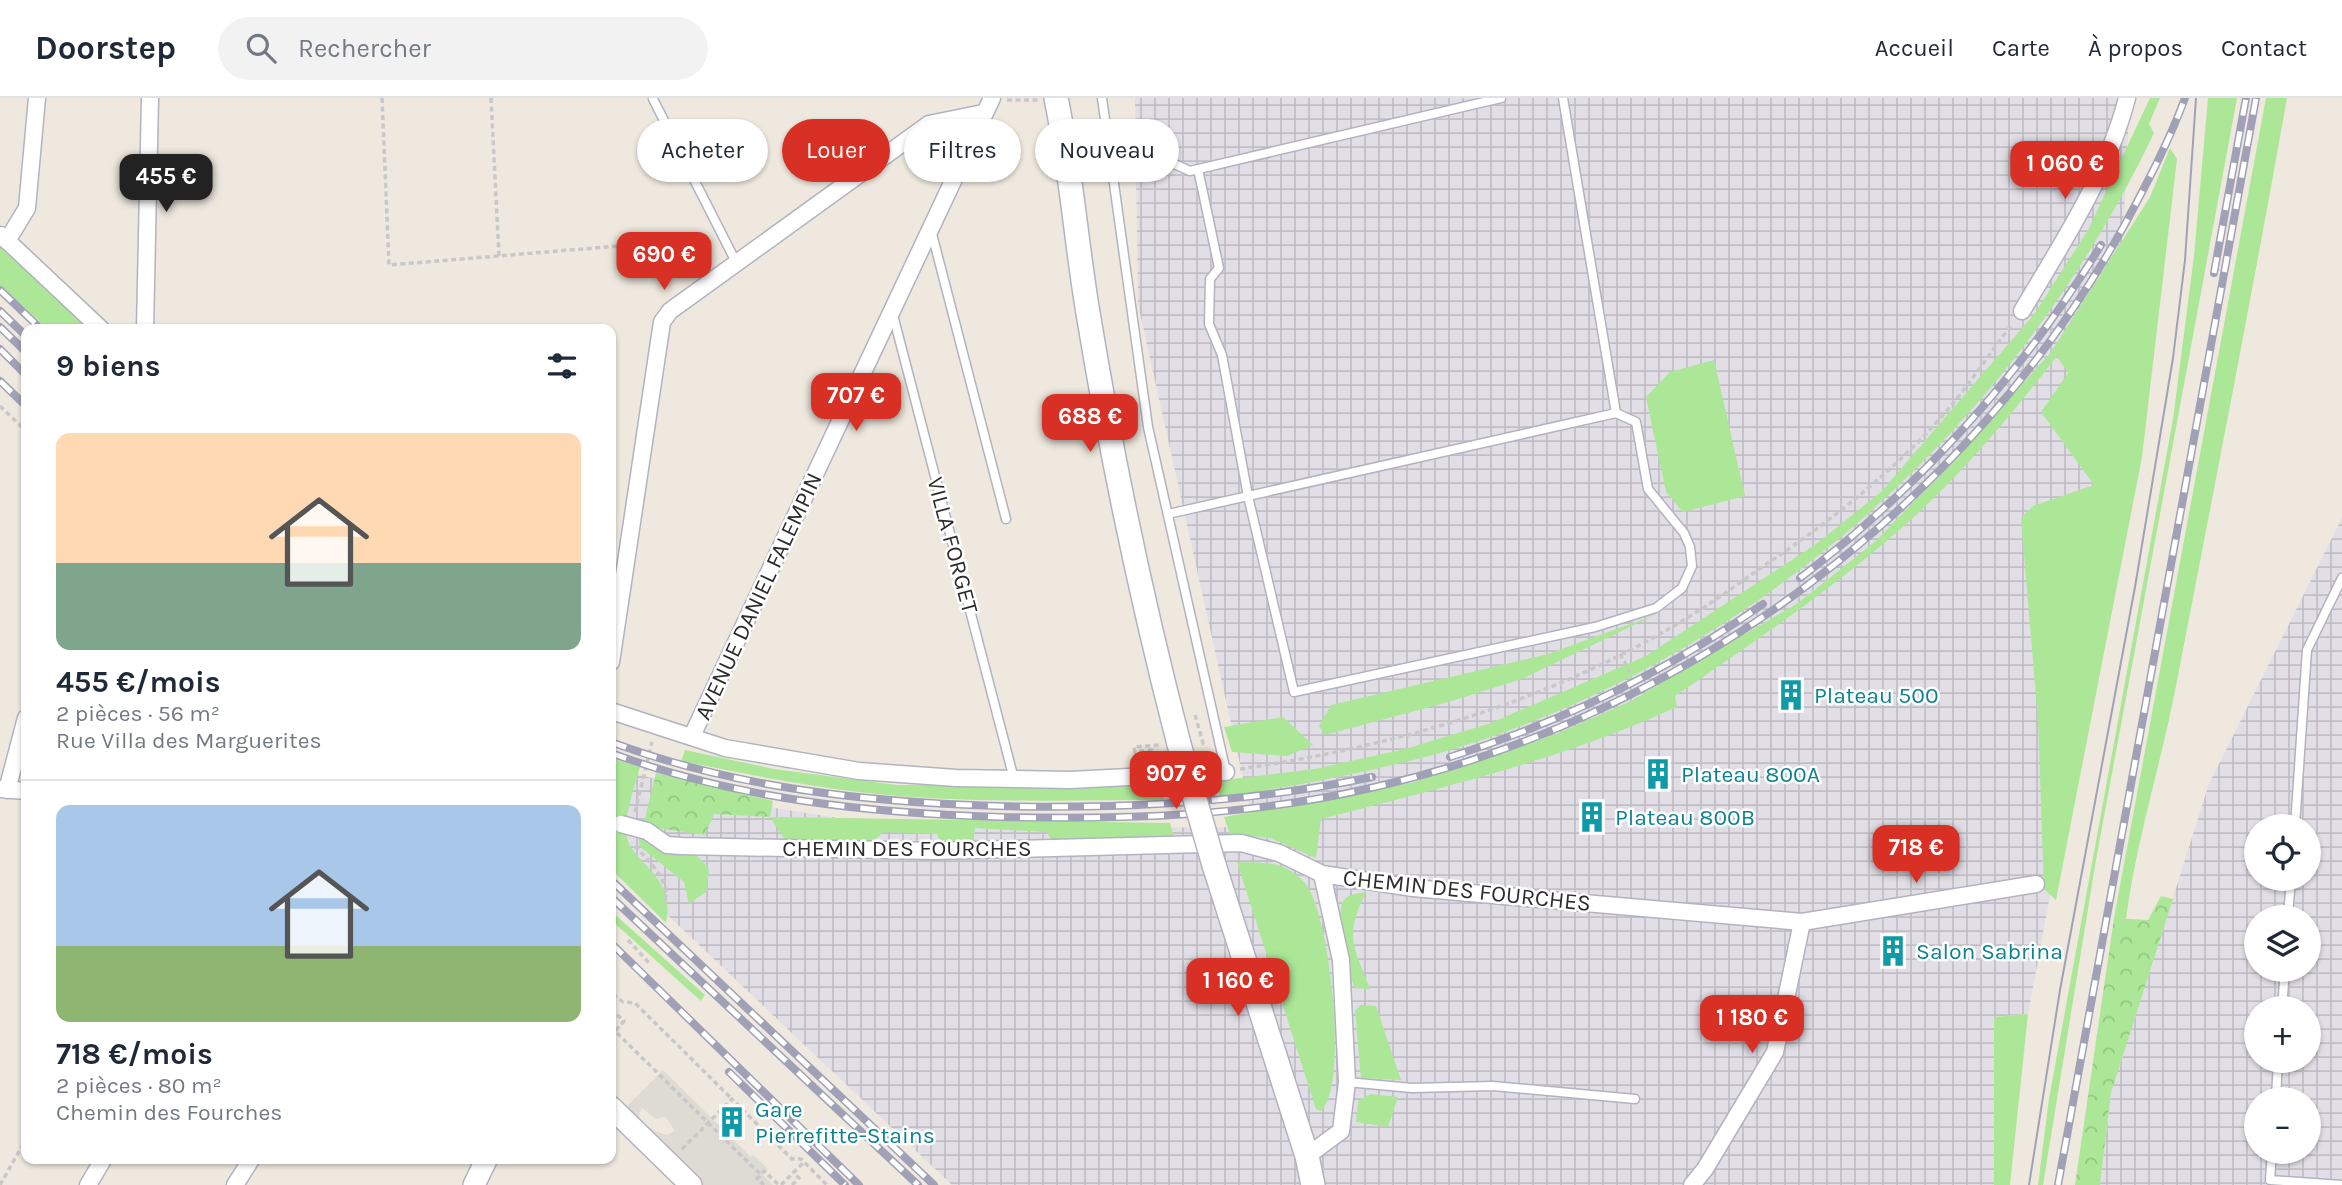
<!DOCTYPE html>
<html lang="fr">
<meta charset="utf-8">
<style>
:root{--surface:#fff;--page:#f2f2f3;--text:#1f2937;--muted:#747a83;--line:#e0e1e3;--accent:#d93025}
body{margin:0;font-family:Karla,sans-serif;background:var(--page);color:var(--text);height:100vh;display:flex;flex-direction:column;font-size:26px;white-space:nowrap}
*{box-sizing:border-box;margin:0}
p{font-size:23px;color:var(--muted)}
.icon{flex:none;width:38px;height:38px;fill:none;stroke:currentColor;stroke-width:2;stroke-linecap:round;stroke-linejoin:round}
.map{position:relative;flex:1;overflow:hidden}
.drawer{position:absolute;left:21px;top:226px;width:595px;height:840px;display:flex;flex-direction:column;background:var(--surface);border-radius:14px;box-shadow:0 2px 5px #0004}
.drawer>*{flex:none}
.guide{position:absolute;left:637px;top:21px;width:665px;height:63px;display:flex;gap:14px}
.tools{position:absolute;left:2244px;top:716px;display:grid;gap:14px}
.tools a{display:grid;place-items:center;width:77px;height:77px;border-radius:50%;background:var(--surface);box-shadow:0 2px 5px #0004;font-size:35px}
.price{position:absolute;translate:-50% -60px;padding:0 16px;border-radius:14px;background:var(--accent);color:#fff;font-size:23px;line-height:46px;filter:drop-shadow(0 2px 4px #0008)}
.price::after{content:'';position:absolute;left:50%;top:42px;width:21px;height:16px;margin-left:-10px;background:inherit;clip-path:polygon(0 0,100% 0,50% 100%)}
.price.current{background:#222;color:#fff}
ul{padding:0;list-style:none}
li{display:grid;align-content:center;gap:14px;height:371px;padding:0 35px}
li+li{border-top:2px solid var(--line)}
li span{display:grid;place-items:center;height:217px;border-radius:14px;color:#555}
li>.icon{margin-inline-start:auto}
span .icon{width:126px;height:126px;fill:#fffc;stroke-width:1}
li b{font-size:30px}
h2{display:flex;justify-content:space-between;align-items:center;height:84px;padding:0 35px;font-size:30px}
.pill{padding:0 24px;border-radius:32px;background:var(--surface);box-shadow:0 2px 5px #0004;font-size:24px;line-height:63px}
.pill.current{background:var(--accent);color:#fff}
header{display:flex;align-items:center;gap:42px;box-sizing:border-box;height:98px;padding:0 35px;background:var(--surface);border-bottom:2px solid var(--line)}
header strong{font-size:33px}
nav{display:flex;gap:38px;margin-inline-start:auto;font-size:24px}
.search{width:490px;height:63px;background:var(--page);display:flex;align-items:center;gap:18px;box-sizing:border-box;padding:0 24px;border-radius:38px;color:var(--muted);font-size:26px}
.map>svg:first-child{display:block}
</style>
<header>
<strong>Doorstep</strong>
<div class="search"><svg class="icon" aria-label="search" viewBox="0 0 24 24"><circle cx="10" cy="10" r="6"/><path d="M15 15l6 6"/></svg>Rechercher</div>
<nav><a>Accueil</a><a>Carte</a><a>À propos</a><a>Contact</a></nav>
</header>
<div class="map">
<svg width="2342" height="1087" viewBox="0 0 2342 1087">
<defs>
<pattern id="industrial-grid" width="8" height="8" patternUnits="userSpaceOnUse" patternTransform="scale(1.75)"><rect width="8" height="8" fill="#e1dee6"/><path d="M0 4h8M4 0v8" fill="none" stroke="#c1bfc5"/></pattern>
<pattern id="forest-crowns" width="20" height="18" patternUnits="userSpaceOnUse" patternTransform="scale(1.75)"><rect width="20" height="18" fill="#ace798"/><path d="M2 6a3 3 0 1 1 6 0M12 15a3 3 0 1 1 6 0" fill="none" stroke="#94c683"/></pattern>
</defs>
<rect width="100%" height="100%" fill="#eee8de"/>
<path fill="url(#industrial-grid)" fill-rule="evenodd" d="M 1135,0 L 2130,0 L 2109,395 L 2060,744 L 2028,916 L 1994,919 L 1994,1087 L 952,1087 L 617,769 L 622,672 L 743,705 L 839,720 L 1123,730 L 1254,729 L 1138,206 Z
M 2342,420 L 2342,1087 L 2100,1087 L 2111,995 L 2209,686 ZM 2256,728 L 2308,728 L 2308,780 L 2256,780 ZM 2256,819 L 2308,819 L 2308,872 L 2256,872 ZM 2256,910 L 2308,910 L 2308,962 L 2256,962 ZM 2256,1001 L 2308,1001 L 2308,1054 L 2256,1054 Z"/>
<path fill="#ace798" d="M 2150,0 L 2160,0 L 2149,26 L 2154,35 C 2021,315 1779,540 1485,641 C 1399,670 1309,685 1220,700 L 1216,683 L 1315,671 L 1405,651 L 1491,625 L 1646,558 L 1816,446 L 1881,394 L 2035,215 L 2088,132 Z
M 2208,0 L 2237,0 L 2096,762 L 2043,1087 L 2038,1087 L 2049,1001 L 2173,321 L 2194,158 Z
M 2266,0 L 2287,0 C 2252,198 2213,396 2175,593 C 2160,669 2136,744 2126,821 L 2114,820 Z
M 2170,50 L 2177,61 L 2142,359 L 2056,802 L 2044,791 L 2038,623 L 2021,420 L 2033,408 L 2094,387 L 2041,314 L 2068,275 L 2057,258 C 2008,321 1957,382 1897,434 C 1827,495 1751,546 1675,598 L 1677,609 C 1563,661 1442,690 1321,721 L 1316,760 L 1270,740 L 1230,736 L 1224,719 L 1411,685 L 1556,636 L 1631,603 L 1798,505 L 1876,443 L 1969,346 L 2051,254 L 2150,99 Z
M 0,146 L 87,231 L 48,231 L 0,187 Z
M 1714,262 L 1745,398 L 1683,414 L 1666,394 L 1646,299 L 1670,274 Z
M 1655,517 L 1522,581 L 1445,605 L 1325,637 L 1319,628 L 1331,607 L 1548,556 Z
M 1283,619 L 1313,647 L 1287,658 L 1232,654 L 1224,629 Z
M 685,652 L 774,671 L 897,687 L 1159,687 L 1164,702 C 1063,702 960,706 859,694 C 799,687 740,675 681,663 Z
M 611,660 L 640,669 C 635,689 625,713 626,734 C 628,765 677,775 666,825 L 611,771 Z
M 770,719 L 1170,725 L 1176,747 L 1053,746 L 1047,734 L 975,730 L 972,745 L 940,743 L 937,736 L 884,734 L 872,744 L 785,742 Z
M 639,739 L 693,754 L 709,770 L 707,793 L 689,806 L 684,784 L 639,748 Z
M 1237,764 C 1265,765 1284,762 1305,785 C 1330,814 1349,987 1321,1013 L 1316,1011 Z
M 1366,794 C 1344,839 1353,847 1370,891 L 1355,890 C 1349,876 1336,820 1342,806 C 1345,796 1357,796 1366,794 Z
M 611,813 L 705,897 L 701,903 L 611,822 Z
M 1360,907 L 1376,908 L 1401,982 L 1361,980 L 1355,913 Z
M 2028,916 L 2010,1087 L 1994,1087 L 1994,919 Z
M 1370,996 L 1398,999 L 1388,1029 L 1356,1024 L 1358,1003 Z"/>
<path fill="url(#forest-crowns)" d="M 656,675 L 773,703 L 770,719 L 714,716 L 705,737 L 643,728 Z
M 2161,798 L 2173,801 L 2111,995 L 2100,1087 L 2075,1087 L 2114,820 L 2148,822 Z"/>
<path fill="#dedbd5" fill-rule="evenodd" d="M 663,972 L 751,1059 L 753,1057 L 768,1071 L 763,1077 L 773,1087 L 703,1087 L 692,1076 L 694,1074 L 631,1013 L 627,1008 ZM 642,1010 L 656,1021 L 666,1019 L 675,1033 L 667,1037 L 654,1033 L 641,1022 L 639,1016 Z"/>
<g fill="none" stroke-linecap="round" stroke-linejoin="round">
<defs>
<path id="service" d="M 1102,0 L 1148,329 L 1226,674
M 653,1 L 736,164
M 1107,36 L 1190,73 L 1501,0
M 1198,71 L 1219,170 L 1210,181 L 1209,226 L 1222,257 L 1248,398 L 1294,594 L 1595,529 L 1656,510 L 1682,490 L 1692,468 L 1690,449 L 1684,435 L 1648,391 L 1636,324 L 1616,315
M 931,132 L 1006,421
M 893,217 L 1014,681
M 1168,416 L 1616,315 L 1563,0
M 2295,728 L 2307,552 L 2342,480
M 2288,819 L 2291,780
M 2282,910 L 2285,872
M 1347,984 L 1412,990 L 1493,988 L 1635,1001
M 2276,1001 L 2278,962
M 2272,1054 L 2270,1082 L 2342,1087"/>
<path id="minor" d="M 1,137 L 101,231
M 7,143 L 27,110 L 37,0
M 2022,213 C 2062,145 2107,78 2127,0
M 145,231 L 150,0
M 611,564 L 662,224 L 670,213 L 929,26 L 983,15
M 611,613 L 725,650 L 859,673 L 956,680 L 1070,682 L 1226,674
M 692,638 L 992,0
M 0,691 L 26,693
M 7,692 L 26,620
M 647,733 L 667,747 L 681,748 L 935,753 L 1241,745 L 1279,755 L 1322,776 L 1413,790 L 1802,824 L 2036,786
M 1307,1058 L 1341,1033 L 1347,984 L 1341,862 L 1322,776
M 88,1087 L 104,1060
M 235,1087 L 252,1060
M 1692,1087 L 1705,1071 L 1775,954 L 1802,824"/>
<path id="tertiary" d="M 611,1009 L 691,1087
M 474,1087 L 487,1060"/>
<path id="secondary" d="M 1056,0 C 1071,71 1076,144 1088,215 C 1112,361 1142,504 1179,646
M 1214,767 L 1307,1058 L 1313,1087"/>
</defs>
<use href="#service" stroke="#b2b3c0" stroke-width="11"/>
<use href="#minor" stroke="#b2b3c0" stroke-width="19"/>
<use href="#tertiary" stroke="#b2b3c0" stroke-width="24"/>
<use href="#secondary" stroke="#b2b3c0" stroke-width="26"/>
<path stroke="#c8c8c8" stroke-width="3.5" stroke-dasharray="5 3.5" stroke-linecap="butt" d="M 382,0 L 389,167 L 619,148
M 491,0 L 499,158
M 1007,2 L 1038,2
M 0,308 L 26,333
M 1620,556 L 1630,574
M 1195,617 L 1203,645 L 1199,645
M 1153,661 L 1152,652 L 1135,654 L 1134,649 L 1159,647
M 1240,671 C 1399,648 1562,600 1698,513 C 1722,498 1745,481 1768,465 C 1832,422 1893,374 1945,315 C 1969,287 1990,255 2012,226
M 635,714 L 652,644
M 635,748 C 648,762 675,787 663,807
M 628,842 L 651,867
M 613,896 L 623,904 L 635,905 L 732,1001
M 611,911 L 624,923 L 618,930
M 611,923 L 618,930 L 615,933 L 761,1077
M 682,1051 L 732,1001 L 792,1061 L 801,1061 L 827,1087
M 0,1087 L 26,1041
M 764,1087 L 757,1081 L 764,1073 L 779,1087
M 781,1087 L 804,1064
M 792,1087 L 799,1080 L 793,1075"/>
<use href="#service" stroke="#fff" stroke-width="8"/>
<use href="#minor" stroke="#fff" stroke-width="16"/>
<use href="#tertiary" stroke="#fff" stroke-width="21"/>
<use href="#secondary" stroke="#fff" stroke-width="23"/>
<path stroke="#a0a1b7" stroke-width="2" d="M 2029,1087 L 2060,892 L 2135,489 L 2173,260 L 2185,162 L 2196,0"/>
<defs>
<path id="rail" d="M 2214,175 L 2246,0
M 0,192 L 41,231
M 0,213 L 26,238
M 0,229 L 26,254
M 0,251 L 26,277
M 0,283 L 26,308
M 1800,480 C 1921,388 2022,276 2101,147
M 611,644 C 735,690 865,704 997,708 C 1123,711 1248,705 1372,679
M 611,655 C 736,701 867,715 1000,719 C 1126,722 1252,718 1375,689 C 1688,617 1968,408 2124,128 C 2146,87 2169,44 2185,0
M 1450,659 C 1561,624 1668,573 1763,506
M 611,782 L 934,1087
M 611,799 L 918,1087
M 611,845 L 859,1087
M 729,974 L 845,1087
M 2058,1087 L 2256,0"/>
</defs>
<use href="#rail" stroke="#a0a1b7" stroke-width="8"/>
<use href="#rail" stroke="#fff" stroke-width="5" stroke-dasharray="16" stroke-linecap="butt"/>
<defs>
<path id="minor-bridge" d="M 621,726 L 647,733"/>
<path id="secondary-bridge" d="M 1179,646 L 1214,767"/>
</defs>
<use href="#minor-bridge" stroke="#b2b3c0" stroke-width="19" stroke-linecap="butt"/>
<use href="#secondary-bridge" stroke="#b2b3c0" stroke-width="26" stroke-linecap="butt"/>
<use href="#minor-bridge" stroke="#fff" stroke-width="16"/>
<use href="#secondary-bridge" stroke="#fff" stroke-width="23"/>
</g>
<defs>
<symbol id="building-bare" viewBox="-9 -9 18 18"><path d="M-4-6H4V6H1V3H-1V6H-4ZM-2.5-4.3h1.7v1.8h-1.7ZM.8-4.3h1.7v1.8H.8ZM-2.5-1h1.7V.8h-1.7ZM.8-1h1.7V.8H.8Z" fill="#0f9aa8" stroke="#fff" stroke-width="2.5" paint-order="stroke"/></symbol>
</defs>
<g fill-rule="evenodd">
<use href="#building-bare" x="1769" y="575" width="44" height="44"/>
<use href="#building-bare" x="1636" y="654" width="44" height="44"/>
<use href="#building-bare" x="1570" y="697" width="44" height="44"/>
<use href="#building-bare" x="1871" y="831" width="44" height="44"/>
<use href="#building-bare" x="710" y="1002" width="44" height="44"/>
</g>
<g text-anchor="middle" stroke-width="5" stroke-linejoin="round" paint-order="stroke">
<g font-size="23" fill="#2c2c2c" stroke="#fff">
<text transform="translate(953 447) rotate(75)" y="8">VILLA FORGET</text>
<text transform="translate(758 498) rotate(-65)" y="8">AVENUE DANIEL FALEMPIN</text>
<text x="907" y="758">CHEMIN DES FOURCHES</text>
<text transform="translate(1467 792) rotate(6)" y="8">CHEMIN DES FOURCHES</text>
</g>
<g font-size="23" fill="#0d838f" stroke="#fff" text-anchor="start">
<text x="1814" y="605">Plateau 500</text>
<text x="1681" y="684">Plateau 800A</text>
<text x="1615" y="727">Plateau 800B</text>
<text x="1916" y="861">Salon Sabrina</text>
<text x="755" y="1019">Gare<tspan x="755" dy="26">Pierrefitte-Stains</tspan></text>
</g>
</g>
</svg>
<div class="tools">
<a><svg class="icon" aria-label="locate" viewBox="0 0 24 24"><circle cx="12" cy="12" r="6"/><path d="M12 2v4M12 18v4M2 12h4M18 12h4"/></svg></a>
<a><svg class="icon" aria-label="layers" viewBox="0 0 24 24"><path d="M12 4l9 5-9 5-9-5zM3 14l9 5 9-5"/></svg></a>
<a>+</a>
<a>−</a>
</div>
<b class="price" style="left:2065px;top:103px">1 060 €</b>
<b class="price current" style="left:166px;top:116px">455 €</b>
<b class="price" style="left:664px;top:194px">690 €</b>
<b class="price" style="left:856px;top:335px">707 €</b>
<b class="price" style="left:1090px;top:356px">688 €</b>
<b class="price" style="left:1176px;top:713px">907 €</b>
<b class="price" style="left:1916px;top:787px">718 €</b>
<b class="price" style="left:1238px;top:920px">1 160 €</b>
<b class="price" style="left:1752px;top:957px">1 180 €</b>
<div class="guide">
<a class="pill">Acheter</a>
<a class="pill current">Louer</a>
<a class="pill">Filtres</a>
<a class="pill">Nouveau</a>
</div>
<section class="drawer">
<h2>9 biens<svg class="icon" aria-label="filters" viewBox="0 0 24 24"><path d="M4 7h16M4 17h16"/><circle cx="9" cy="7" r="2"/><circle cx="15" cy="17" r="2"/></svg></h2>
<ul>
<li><span style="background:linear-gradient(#ffd9b3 60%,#7fa58c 0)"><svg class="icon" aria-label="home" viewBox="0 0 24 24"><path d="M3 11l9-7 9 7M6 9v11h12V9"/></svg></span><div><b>455 €/mois</b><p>2 pièces · 56 m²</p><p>Rue Villa des Marguerites</p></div></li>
<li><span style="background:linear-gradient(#a9c7e8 65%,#8fb573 0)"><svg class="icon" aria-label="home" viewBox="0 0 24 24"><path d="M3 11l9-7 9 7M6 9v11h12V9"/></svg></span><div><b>718 €/mois</b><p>2 pièces · 80 m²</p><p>Chemin des Fourches</p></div></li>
</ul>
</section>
</div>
